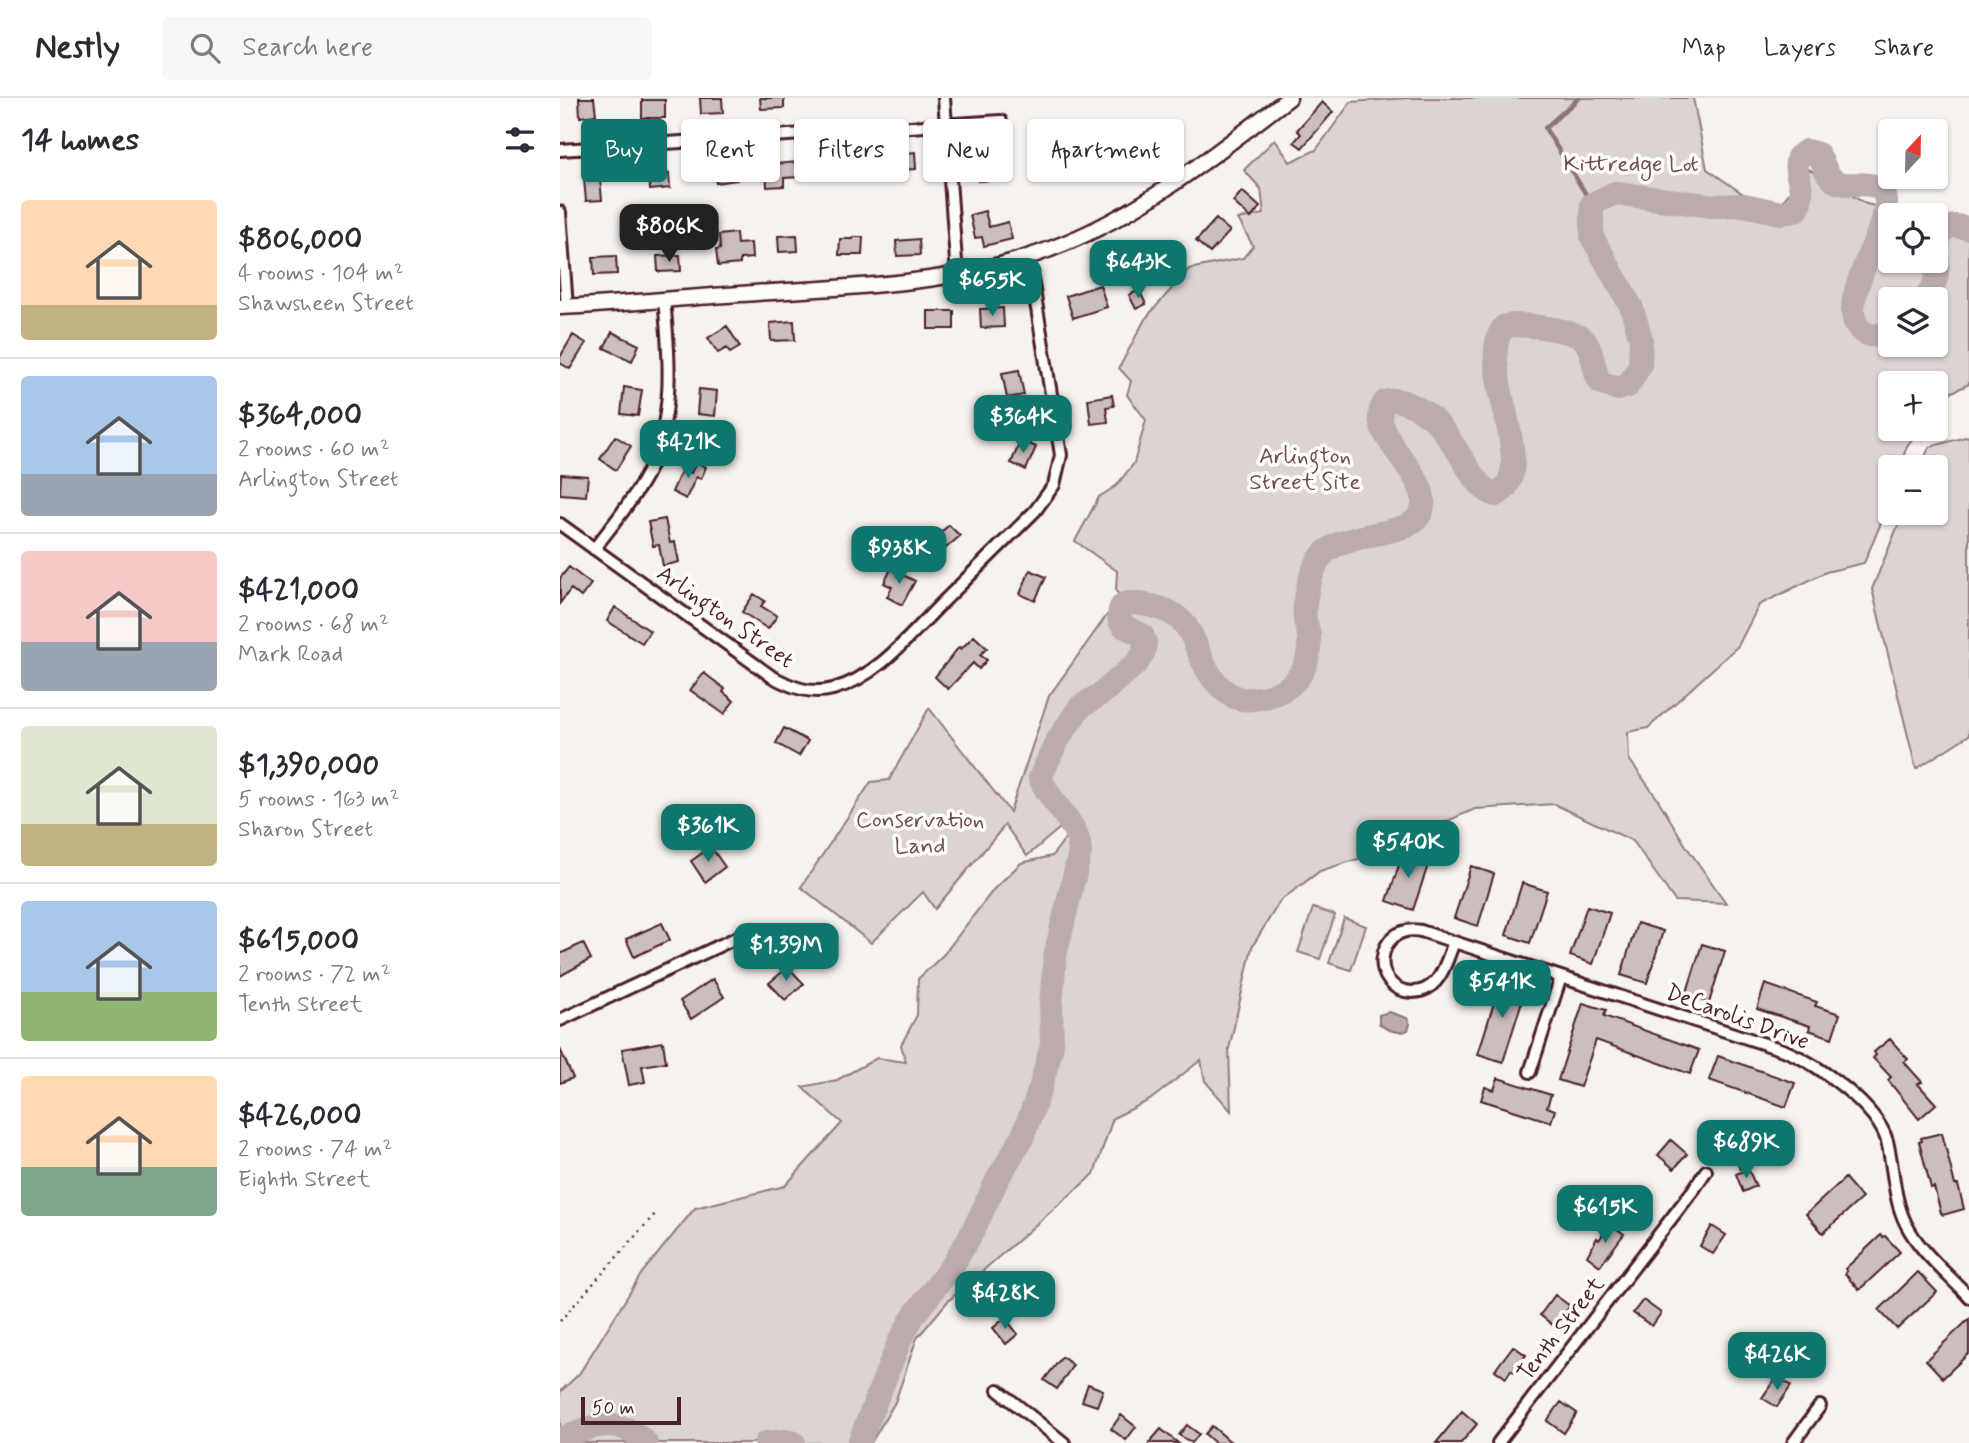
<!DOCTYPE html>
<meta charset="utf-8">
<style>
:root{--surface:#fff;--page:#f7f7f7;--text:#2b2b33;--muted:#7c7c81;--line:#e1e1e2;--accent:#0f766e}
body{margin:0;font-family:Mynerve,sans-serif;background:var(--page);color:var(--text);height:100vh;display:flex;flex-direction:column;font-size:26px;white-space:nowrap}
*{box-sizing:border-box;margin:0}
p{font-size:23px;color:var(--muted)}
.icon{flex:none;width:38px;height:38px;fill:none;stroke:currentColor;stroke-width:2;stroke-linecap:round;stroke-linejoin:round}
.map{position:relative;flex:1;overflow:hidden}
.sheet{display:flex;flex-direction:column;background:var(--surface);width:560px}
.sheet>*{flex:none}
.banner{position:absolute;left:21px;top:21px;width:665px;height:63px;display:flex;gap:14px}
.needle{width:46px;rotate:22deg}
.fabs{position:absolute;left:1318px;top:21px;display:grid;gap:14px}
.fabs a{display:grid;place-items:center;width:70px;height:70px;border-radius:7px;background:var(--surface);box-shadow:0 2px 5px #0004;font-size:35px}
.scale{position:absolute;left:21px;bottom:18px;width:100px;box-sizing:border-box;padding-left:7px;border:4px solid #4a1f2b;border-top:0;font-size:19px;line-height:24px;white-space:nowrap;color:#4a1f2b;-webkit-text-stroke:5px #fdfcf7;paint-order:stroke}
.price{position:absolute;translate:-50% -60px;padding:0 16px;border-radius:14px;background:var(--accent);color:#fff;font-size:23px;line-height:46px;filter:drop-shadow(0 2px 4px #0008)}
.price::after{content:'';position:absolute;left:50%;top:42px;width:21px;height:16px;margin-left:-10px;background:inherit;clip-path:polygon(0 0,100% 0,50% 100%)}
.price.active{background:#222;color:#fff}
ul{padding:0;list-style:none}
li{display:flex;align-items:center;gap:21px;height:175px;padding:0 21px}
li+li{border-top:2px solid var(--line)}
li span{display:grid;place-items:center;flex:none;width:196px;height:140px;border-radius:7px;color:#555}
li>.icon{margin-inline-start:auto}
span .icon{width:84px;height:84px;fill:#fffc;stroke-width:1}
li b{font-size:30px}
h2{display:flex;justify-content:space-between;align-items:center;height:84px;padding:0 21px;font-size:30px}
.chip{padding:0 24px;border-radius:7px;background:var(--surface);box-shadow:0 2px 5px #0004;font-size:24px;line-height:63px}
.chip.active{background:var(--accent);color:#fff}
header{display:flex;align-items:center;gap:42px;box-sizing:border-box;height:98px;padding:0 35px;background:var(--surface);border-bottom:2px solid var(--line)}
header strong{font-size:33px}
nav{display:flex;gap:38px;margin-inline-start:auto;font-size:24px}
.search{width:490px;height:63px;background:var(--page);display:flex;align-items:center;gap:18px;box-sizing:border-box;padding:0 24px;border-radius:7px;color:var(--muted);font-size:26px}
main{display:flex;flex:1;min-height:0}
.map>svg:first-child{display:block}
</style>
<header>
<strong>Nestly</strong>
<div class="search"><svg class="icon" aria-label="search" viewBox="0 0 24 24"><circle cx="10" cy="10" r="6"/><path d="M15 15l6 6"/></svg>Search here</div>
<nav><a>Map</a><a>Layers</a><a>Share</a></nav>
</header>
<main>
<section class="sheet">
<h2>14 homes<svg class="icon" aria-label="filters" viewBox="0 0 24 24"><path d="M4 7h16M4 17h16"/><circle cx="9" cy="7" r="2"/><circle cx="15" cy="17" r="2"/></svg></h2>
<ul>
<li><span style="background:linear-gradient(#ffd9b3 75%,#c2b280 0)"><svg class="icon" aria-label="home" viewBox="0 0 24 24"><path d="M3 11l9-7 9 7M6 9v11h12V9"/></svg></span><div><b>$806,000</b><p>4 rooms · 104 m²</p><p>Shawsheen Street</p></div></li>
<li><span style="background:linear-gradient(#a9c7e8 70%,#9aa5b1 0)"><svg class="icon" aria-label="home" viewBox="0 0 24 24"><path d="M3 11l9-7 9 7M6 9v11h12V9"/></svg></span><div><b>$364,000</b><p>2 rooms · 60 m²</p><p>Arlington Street</p></div></li>
<li><span style="background:linear-gradient(#f6c9c9 65%,#9aa5b1 0)"><svg class="icon" aria-label="home" viewBox="0 0 24 24"><path d="M3 11l9-7 9 7M6 9v11h12V9"/></svg></span><div><b>$421,000</b><p>2 rooms · 68 m²</p><p>Mark Road</p></div></li>
<li><span style="background:linear-gradient(#dfe7d0 70%,#c2b280 0)"><svg class="icon" aria-label="home" viewBox="0 0 24 24"><path d="M3 11l9-7 9 7M6 9v11h12V9"/></svg></span><div><b>$1,390,000</b><p>5 rooms · 163 m²</p><p>Sharon Street</p></div></li>
<li><span style="background:linear-gradient(#a9c7e8 65%,#8fb573 0)"><svg class="icon" aria-label="home" viewBox="0 0 24 24"><path d="M3 11l9-7 9 7M6 9v11h12V9"/></svg></span><div><b>$615,000</b><p>2 rooms · 72 m²</p><p>Tenth Street</p></div></li>
<li><span style="background:linear-gradient(#ffd9b3 65%,#7fa58c 0)"><svg class="icon" aria-label="home" viewBox="0 0 24 24"><path d="M3 11l9-7 9 7M6 9v11h12V9"/></svg></span><div><b>$426,000</b><p>2 rooms · 74 m²</p><p>Eighth Street</p></div></li>
</ul>
</section>
<div class="map">
<svg width="1409" height="1345" viewBox="0 0 1409 1345">
<rect width="100%" height="100%" fill="#f6f3ef"/>
<filter id="ink" filterUnits="userSpaceOnUse"><feTurbulence type="fractalNoise" baseFrequency=".0143" numOctaves="2"/><feDisplacementMap in="SourceGraphic" scale="14" xChannelSelector="R" yChannelSelector="G"/><feConvolveMatrix kernelMatrix="1 2 1 2 8 2 1 2 1" color-interpolation-filters="sRGB"/></filter>
<g filter="url(#ink)">
<path fill="#dcd4d2" stroke="#937a7e" stroke-width="2" fill-rule="evenodd" d="M 847,0 L 1133,0 L 1147,71 L 1192,102 L 1222,104 L 1249,71 L 1306,106 L 1358,117 L 1330,117 L 1330,163 L 1376,163 L 1376,121 L 1409,129 L 1409,286 L 1388,296 L 1376,311 L 1376,285 L 1330,285 L 1330,331 L 1360,331 L 1347,348 L 1340,369 L 1330,369 L 1330,404 L 1304,465 L 1266,474 L 1199,507 L 1178,548 L 1088,630 L 1068,634 L 1069,661 L 1097,700 L 1126,748 L 1166,805 L 1115,803 L 1073,743 L 994,706 L 915,711 L 801,760 L 760,773 L 720,803 L 692,849 L 669,951 L 671,1013 L 645,983 L 641,962 L 590,1002 L 553,1020 L 534,1076 L 388,1203 L 357,1240 L 335,1304 L 311,1345 L 0,1345 L 0,1294 L 19,1276 L 82,1175 L 135,1110 L 225,1088 L 282,1025 L 242,989 L 277,982 L 317,960 L 346,964 L 341,947 L 357,917 L 358,881 L 384,856 L 434,791 L 461,765 L 492,758 L 506,739 L 501,729 L 467,758 L 445,727 L 375,811 L 363,794 L 311,845 L 241,789 L 311,684 L 329,682 L 369,610 L 450,714 L 489,598 L 547,517 L 566,507 L 556,493 L 557,473 L 515,443 L 539,399 L 556,388 L 574,365 L 586,322 L 567,297 L 571,283 L 559,270 L 585,221 L 629,171 L 683,160 L 693,148 L 678,121 L 704,116 L 701,91 L 684,72 L 715,41 L 730,64 L 756,52 L 791,4 ZM 1330,201 L 1376,201 L 1376,247 L 1330,247 Z
M 1409,338 L 1409,637 L 1356,671 L 1312,491 L 1343,415 L 1376,415 L 1376,369 L 1361,369 L 1369,349 Z
M 753,810 L 775,817 L 760,861 L 738,854 Z
M 784,820 L 806,828 L 791,872 L 769,865 Z"/>
<path fill="#bbabac" stroke="#8e7378" stroke-width="2" d="M 829,914 L 847,920 L 850,926 L 848,932 C 840,937 825,932 819,925 L 819,917 Z"/>
<g fill="none" stroke-linecap="round" stroke-linejoin="round">
<path stroke="#8e7378" stroke-width="4.5" d="M 1019,0 L 985,30 L 1032,106"/>
<path stroke="#bbabac" stroke-width="24" d="M 1376,147 L 1383,131 L 1394,128 L 1409,130
M 1365,201 C 1378,185 1379,172 1376,153
M 0,1341 C 34,1328 57,1316 86,1345
M 206,1345 L 225,1343 L 234,1345
M 299,1345 L 340,1242 L 354,1217 L 394,1165 L 413,1133 L 438,1080 L 462,1040 L 480,991 L 492,947 L 491,907 L 495,858 L 520,754 C 519,724 491,707 480,680 L 497,643 L 520,609 L 541,596 L 578,564 L 584,553 L 585,544 L 582,537 L 565,529 L 560,523 C 558,514 560,504 571,505 C 650,511 623,558 665,593 C 675,602 687,603 700,600 C 734,594 752,571 749,537 C 748,532 746,527 745,522 C 743,504 749,480 757,465 C 777,426 857,446 863,408 C 868,373 802,334 825,304 C 833,301 838,302 846,305 C 894,319 907,391 936,397 C 984,373 911,262 945,228 C 959,225 1016,231 1025,243 C 1034,254 1033,272 1040,284 L 1058,291 L 1068,288 L 1080,267 L 1081,241 L 1071,208 L 1032,139 L 1032,106 L 1055,95 L 1153,108 L 1184,107 L 1221,115 L 1238,111 C 1247,84 1232,78 1238,59 L 1246,53 L 1258,56 C 1264,64 1265,77 1275,83 C 1288,92 1323,76 1326,103 C 1329,133 1268,214 1305,235 C 1314,240 1322,237 1330,232"/>
</g>
<path fill="#cbbfbe" stroke="#4a1f2b" stroke-width="2" d="M 19,0 L 34,0 L 36,17 L 20,19 Z
M 140,0 L 162,0 L 163,15 L 141,16 Z
M 200,0 L 224,0 L 224,10 L 201,11 Z
M 82,2 L 105,2 L 105,20 L 82,20 Z
M 762,4 L 773,14 L 742,50 L 734,44 L 741,36 L 737,32 Z
M 600,33 L 610,47 L 590,62 L 580,48 Z
M 431,50 L 433,82 L 418,83 L 417,74 L 410,74 L 409,51 Z
M 355,54 L 356,71 L 319,73 L 318,58 Z
M 298,59 L 299,75 L 275,78 L 274,61 Z
M 238,64 L 239,79 L 224,80 L 224,88 L 207,89 L 206,69 L 215,68 L 215,66 Z
M 176,67 L 177,82 L 156,85 L 154,69 Z
M 109,75 L 110,90 L 90,92 L 89,77 Z
M 40,80 L 42,102 L 26,103 L 24,81 Z
M 682,93 L 700,109 L 691,120 L 673,104 Z
M 425,113 L 429,129 L 448,124 L 452,141 L 424,148 L 422,139 L 415,140 L 410,117 Z
M 656,121 L 670,133 L 650,155 L 636,143 Z
M 176,135 L 177,146 L 191,145 L 192,160 L 180,161 L 180,166 L 158,168 L 156,152 L 160,151 L 159,137 Z
M 237,137 L 238,153 L 219,154 L 218,138 Z
M 293,139 L 303,139 L 302,157 L 279,157 L 280,141 L 293,141 Z
M 359,141 L 360,157 L 337,158 L 336,143 Z
M 120,157 L 121,173 L 98,174 L 97,158 Z
M 56,158 L 57,176 L 34,177 L 33,159 Z
M 597,164 L 605,181 L 584,190 L 576,173 Z
M 540,187 L 547,209 L 513,220 L 506,198 Z
M 579,192 L 586,206 L 576,211 L 569,197 Z
M 443,210 L 444,229 L 421,230 L 420,211 Z
M 368,213 L 394,213 L 394,231 L 368,231 Z
M 234,223 L 235,242 L 211,243 L 210,225 Z
M 167,228 L 180,249 L 170,255 L 167,250 L 158,255 L 148,240 Z
M 52,234 L 79,247 L 72,263 L 44,250 Z
M 13,237 L 26,245 L 10,271 L 0,265 L 0,259 Z
M 459,272 L 464,297 L 447,300 L 442,275 Z
M 64,289 L 82,292 L 78,318 L 61,316 Z
M 139,291 L 157,293 L 155,318 L 137,316 Z
M 552,297 L 554,308 L 546,309 L 548,324 L 531,326 L 528,301 Z
M 55,338 L 71,348 L 56,372 L 40,361 Z
M 461,342 L 476,349 L 466,372 L 451,365 Z
M 136,364 L 146,369 L 141,381 L 136,379 L 126,401 L 112,394 L 122,371 L 131,375 Z
M 1,376 L 28,378 L 26,398 L 0,396 Z
M 105,421 L 110,445 L 115,444 L 119,464 L 103,468 L 99,447 L 93,448 L 88,424 Z
M 389,427 L 400,438 L 380,455 L 370,444 Z
M 9,469 L 31,486 L 21,499 L 11,491 L 0,505 L 0,480 Z
M 331,471 L 355,483 L 342,507 L 327,499 L 332,489 L 324,485 Z
M 470,472 L 486,479 L 475,503 L 460,496 Z
M 194,496 L 205,503 L 201,508 L 217,518 L 208,531 L 182,514 Z
M 55,509 L 90,533 L 82,545 L 47,523 Z
M 414,538 L 427,550 L 420,557 L 427,562 L 419,571 L 413,565 L 388,591 L 375,579 L 399,549 L 401,551 Z
M 144,575 L 165,591 L 163,594 L 174,603 L 164,616 L 130,592 Z
M 224,630 L 248,643 L 239,658 L 216,645 Z
M 151,749 L 165,769 L 145,784 L 131,763 Z
M 844,752 L 870,761 L 853,812 L 827,803 Z
M 911,768 L 934,776 L 918,828 L 894,820 Z
M 962,785 L 987,793 L 970,845 L 946,837 Z
M 1027,808 L 1050,815 L 1033,866 L 1010,858 Z
M 102,825 L 110,842 L 74,859 L 66,841 Z
M 1077,825 L 1103,833 L 1087,885 L 1061,877 Z
M 23,845 L 31,861 L 0,878 L 0,856 Z
M 1142,846 L 1165,853 L 1149,905 L 1126,897 Z
M 228,869 L 244,886 L 225,902 L 209,885 Z
M 942,879 L 967,887 L 943,964 L 918,956 Z
M 153,881 L 164,899 L 131,921 L 120,903 Z
M 1205,886 L 1257,904 L 1255,908 L 1280,916 L 1272,940 L 1249,932 L 1250,928 L 1197,911 Z
M 1023,905 L 1046,912 L 1044,918 L 1139,952 L 1130,976 L 1036,942 L 1020,989 L 998,982 Z
M 1330,941 L 1348,961 L 1344,964 L 1362,984 L 1358,986 L 1376,1006 L 1359,1021 L 1328,982 L 1331,979 L 1313,960 L 1316,957 L 1314,954 Z
M 103,944 L 106,964 L 82,968 L 85,984 L 69,987 L 62,951 Z
M 0,951 L 13,980 L 0,985 Z
M 1158,958 L 1235,985 L 1226,1009 L 1149,982 Z
M 938,980 L 991,997 L 987,1009 L 995,1012 L 991,1024 L 921,1002 L 925,989 L 934,992 Z
M 1382,1035 L 1395,1087 L 1398,1087 L 1404,1111 L 1383,1117 L 1381,1115 L 1374,1089 L 1371,1090 L 1359,1044 L 1362,1043 L 1361,1040 Z
M 1111,1042 L 1127,1056 L 1114,1071 L 1098,1057 Z
M 1189,1053 L 1194,1065 L 1180,1071 L 1175,1059 Z
M 1188,1071 L 1196,1088 L 1183,1094 L 1176,1076 Z
M 1285,1080 L 1302,1100 L 1263,1135 L 1246,1116 Z
M 1050,1126 L 1064,1136 L 1040,1168 L 1027,1158 L 1037,1140 L 1039,1142 Z
M 1152,1128 L 1166,1137 L 1153,1156 L 1140,1148 Z
M 1321,1137 L 1323,1139 L 1325,1138 L 1340,1154 L 1299,1192 L 1285,1176 L 1287,1173 L 1285,1171 Z
M 1358,1174 L 1377,1194 L 1337,1231 L 1319,1212 Z
M 995,1197 L 1010,1208 L 994,1228 L 980,1217 Z
M 1083,1202 L 1101,1215 L 1092,1228 L 1073,1215 Z
M 445,1220 L 458,1236 L 446,1246 L 433,1230 Z
M 1409,1221 L 1409,1255 L 1383,1280 L 1366,1262 Z
M 953,1248 L 966,1257 L 954,1274 L 951,1272 L 946,1280 L 935,1272 Z
M 502,1259 L 513,1267 L 497,1291 L 484,1282 Z
M 1217,1278 L 1231,1288 L 1217,1309 L 1202,1300 Z
M 528,1286 L 543,1292 L 537,1308 L 522,1303 Z
M 1001,1304 L 1017,1315 L 1004,1335 L 987,1323 Z
M 902,1313 L 917,1326 L 901,1345 L 876,1345 Z
M 561,1317 L 576,1329 L 566,1342 L 551,1331 Z
M 627,1327 L 639,1336 L 632,1345 L 619,1337 Z
M 652,1328 L 672,1345 L 655,1345 L 645,1336 Z
M 601,1331 L 618,1345 L 589,1345 Z"/>
<g fill="none" stroke-linecap="round" stroke-linejoin="round">
<defs>
<path id="minor" d="M 384,0 L 397,177
M 0,52 L 441,23
M 0,114 L 7,209
M 0,426 L 211,578 C 231,589 250,597 273,591 C 318,579 351,536 382,505 C 413,474 444,444 475,413 L 494,387 L 501,357 L 472,180
M 34,451 C 53,427 72,403 87,376 C 115,322 110,261 104,202
M 894,844 C 889,856 885,873 876,883 C 870,890 861,894 852,894 C 809,892 814,825 861,833 L 1226,953 C 1259,967 1317,1008 1327,1043 C 1334,1071 1333,1100 1346,1126 C 1360,1154 1388,1176 1409,1199
M 0,922 L 193,832
M 970,974 L 1001,879
M 438,1292 L 504,1345
M 938,1345 L 1134,1091 L 1146,1073
M 1233,1345 L 1260,1308"/>
<path id="secondary" d="M 0,209 C 60,206 120,200 180,196 C 289,188 400,189 503,146 C 587,112 657,54 729,0"/>
</defs>
<use href="#minor" stroke="#4a1f2b" stroke-width="16"/>
<use href="#secondary" stroke="#4a1f2b" stroke-width="19"/>
<path stroke="#4a1f2b" stroke-width="2.5" stroke-dasharray="2 5" stroke-linecap="butt" d="M 1408,607 L 1409,607
M 0,1223 L 95,1116"/>
<use href="#minor" stroke="#fdfcf7" stroke-width="10"/>
<use href="#secondary" stroke="#fdfcf7" stroke-width="14"/>
</g>
</g>
<g text-anchor="middle" stroke-width="7" stroke-linejoin="round" paint-order="stroke">
<g font-size="23" fill="#6e4c55" stroke="#fdfcf7">
<text x="1071" y="73">Kittredge Lot</text>
<text x="745" y="365">Arlington<tspan x="745" dy="26">Street Site</tspan></text>
<text x="360" y="729">Conservation<tspan x="360" dy="26">Land</tspan></text>
</g>
<g font-size="23" fill="#4a1f2b" stroke="#fdfcf7">
<text transform="translate(166 518) rotate(35)" y="8">Arlington Street</text>
<text transform="translate(1178 918) rotate(20)" y="8">DeCarolis Drive</text>
<text transform="translate(1000 1230) rotate(-52)" y="8">Tenth Street</text>
</g>
</g>
</svg>
<div class="fabs">
<a><svg class="needle" viewBox="-14 -14 28 28"><path d="M0-13l5 13h-10z" fill="#e53935"/><path d="M0 13l5-13h-10z" fill="#7c7c81"/></svg></a>
<a><svg class="icon" aria-label="locate" viewBox="0 0 24 24"><circle cx="12" cy="12" r="6"/><path d="M12 2v4M12 18v4M2 12h4M18 12h4"/></svg></a>
<a><svg class="icon" aria-label="layers" viewBox="0 0 24 24"><path d="M12 4l9 5-9 5-9-5zM3 14l9 5 9-5"/></svg></a>
<a>+</a>
<a>−</a>
</div>
<div class="scale">50 m</div>
<b class="price active" style="left:109px;top:166px">$806K</b>
<b class="price" style="left:578px;top:202px">$643K</b>
<b class="price" style="left:432px;top:220px">$655K</b>
<b class="price" style="left:463px;top:357px">$364K</b>
<b class="price" style="left:128px;top:382px">$421K</b>
<b class="price" style="left:339px;top:488px">$938K</b>
<b class="price" style="left:148px;top:766px">$361K</b>
<b class="price" style="left:848px;top:782px">$540K</b>
<b class="price" style="left:226px;top:885px">$1.39M</b>
<b class="price" style="left:942px;top:922px">$541K</b>
<b class="price" style="left:1186px;top:1082px">$689K</b>
<b class="price" style="left:1045px;top:1147px">$615K</b>
<b class="price" style="left:445px;top:1233px">$428K</b>
<b class="price" style="left:1217px;top:1294px">$426K</b>
<div class="banner">
<a class="chip active">Buy</a>
<a class="chip">Rent</a>
<a class="chip">Filters</a>
<a class="chip">New</a>
<a class="chip">Apartment</a>
</div>
</div>
</main>
